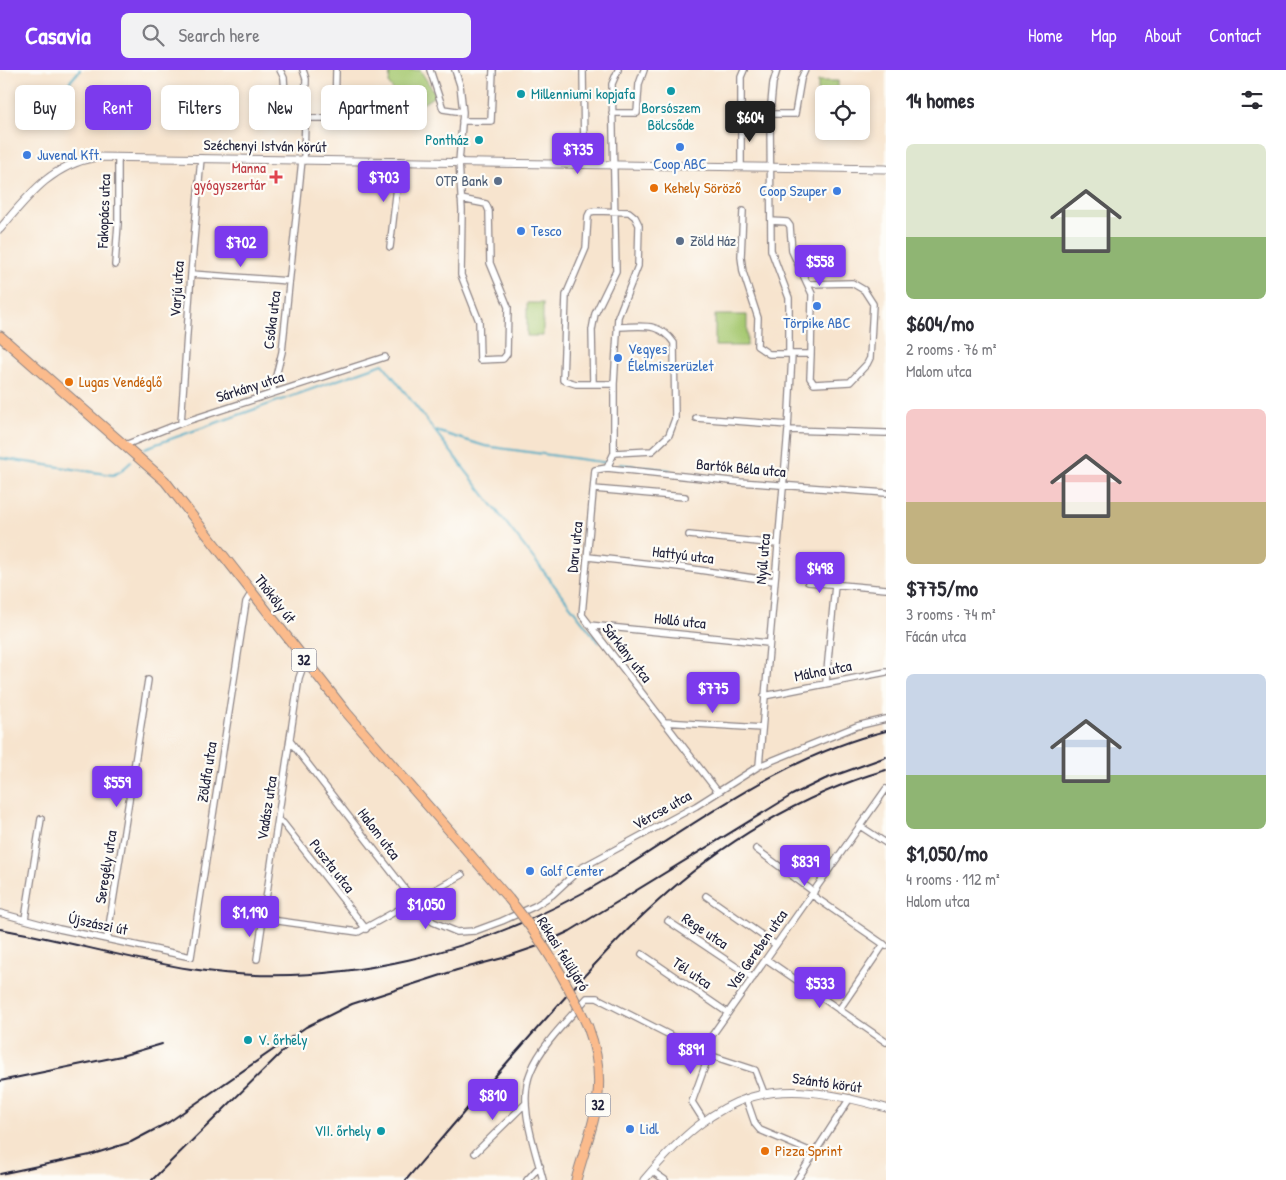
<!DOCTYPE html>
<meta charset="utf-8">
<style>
:root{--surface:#fff;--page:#f2f2f3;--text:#2b2b33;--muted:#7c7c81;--accent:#7c3aed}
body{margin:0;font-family:"Patrick Hand",sans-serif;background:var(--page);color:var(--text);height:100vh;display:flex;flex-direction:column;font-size:19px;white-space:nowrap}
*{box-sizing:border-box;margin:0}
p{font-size:16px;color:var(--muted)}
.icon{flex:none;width:28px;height:28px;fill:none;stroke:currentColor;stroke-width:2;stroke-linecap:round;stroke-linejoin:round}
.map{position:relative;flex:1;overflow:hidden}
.panel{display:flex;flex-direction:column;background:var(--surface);width:400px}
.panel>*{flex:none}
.banner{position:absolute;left:15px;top:15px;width:475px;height:45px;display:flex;gap:10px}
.tools{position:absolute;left:815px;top:15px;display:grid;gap:10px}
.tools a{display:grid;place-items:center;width:55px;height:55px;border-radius:8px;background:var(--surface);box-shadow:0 2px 8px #0003;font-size:25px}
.price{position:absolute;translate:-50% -42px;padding:0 11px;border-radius:5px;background:var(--accent);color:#fff;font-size:16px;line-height:32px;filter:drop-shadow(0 1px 2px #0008)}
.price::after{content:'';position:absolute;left:50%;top:30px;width:15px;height:11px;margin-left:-8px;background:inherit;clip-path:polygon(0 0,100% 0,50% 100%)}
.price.on{background:#222;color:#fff}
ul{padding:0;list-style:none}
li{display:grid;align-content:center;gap:10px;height:265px;padding:0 20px}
li span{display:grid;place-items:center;height:155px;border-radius:8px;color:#555}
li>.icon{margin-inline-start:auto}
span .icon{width:90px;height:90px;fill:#fffc;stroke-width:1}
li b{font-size:21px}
h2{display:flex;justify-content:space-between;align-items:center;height:60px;padding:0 20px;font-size:21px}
.pill{padding:0 18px;border-radius:8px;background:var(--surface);box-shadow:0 2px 8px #0003;font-size:18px;line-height:45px}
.pill.on{background:var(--accent);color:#fff}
header{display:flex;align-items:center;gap:30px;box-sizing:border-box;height:70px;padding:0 25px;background:var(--accent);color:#fff}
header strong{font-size:24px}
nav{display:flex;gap:28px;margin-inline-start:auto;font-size:18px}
.search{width:350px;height:45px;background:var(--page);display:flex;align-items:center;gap:12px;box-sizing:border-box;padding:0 18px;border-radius:8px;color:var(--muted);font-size:19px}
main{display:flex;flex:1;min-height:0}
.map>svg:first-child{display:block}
</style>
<header>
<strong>Casavia</strong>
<div class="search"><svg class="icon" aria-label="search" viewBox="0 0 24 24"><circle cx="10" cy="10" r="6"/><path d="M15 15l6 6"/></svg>Search here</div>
<nav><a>Home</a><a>Map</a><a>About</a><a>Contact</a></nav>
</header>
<main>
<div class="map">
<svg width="886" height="1110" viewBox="0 0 886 1110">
<rect width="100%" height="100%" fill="#fdfcf7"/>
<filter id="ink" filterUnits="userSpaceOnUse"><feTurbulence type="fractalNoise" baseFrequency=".02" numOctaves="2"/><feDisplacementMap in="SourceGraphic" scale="10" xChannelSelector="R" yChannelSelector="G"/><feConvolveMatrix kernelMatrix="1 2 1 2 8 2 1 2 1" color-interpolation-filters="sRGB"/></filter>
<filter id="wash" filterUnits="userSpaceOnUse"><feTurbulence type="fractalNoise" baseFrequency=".0096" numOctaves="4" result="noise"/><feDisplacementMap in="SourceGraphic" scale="20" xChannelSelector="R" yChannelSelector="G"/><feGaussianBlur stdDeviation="1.12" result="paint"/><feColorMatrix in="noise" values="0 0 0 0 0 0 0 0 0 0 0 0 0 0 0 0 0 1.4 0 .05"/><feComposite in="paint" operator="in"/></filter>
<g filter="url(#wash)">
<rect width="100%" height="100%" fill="#f7e4ce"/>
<path fill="#a7c972" stroke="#647656" d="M 390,0 L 420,0 L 436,25 L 409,43 L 389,14 Z
M 818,11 L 838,11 L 838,24 L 824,24 L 824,47 L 818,47 Z
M 527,233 L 543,233 L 543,266 L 527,266 Z
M 715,245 L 747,245 L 747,276 L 715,276 Z"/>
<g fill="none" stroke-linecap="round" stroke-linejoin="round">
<path stroke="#43a7c3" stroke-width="2" d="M 35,52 L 80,0
M 436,361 L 485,376 L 608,393
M 145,378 L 383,294 L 599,573
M 0,388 L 113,405 L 121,401 L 131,392
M 620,394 L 670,400"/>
</g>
</g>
<g filter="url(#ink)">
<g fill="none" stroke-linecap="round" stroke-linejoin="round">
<defs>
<path id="minor" d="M 280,0 L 284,8 L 286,37 L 290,41 L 305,41
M 303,0 L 306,9 L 304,90
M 430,0 L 443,39 L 463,42
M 455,0 L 460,15 L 463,42 L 459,92 L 462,140 L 461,205 L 479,251 L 480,290 L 503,289 L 507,284 L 508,237 L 490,193 L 489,141 L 486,134 L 461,129
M 583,0 L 584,85 L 586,94
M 612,43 L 637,43 L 639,14 L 644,0
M 770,44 L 795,44 L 801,9 L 805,0
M 305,48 L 335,48 L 336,0
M 462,51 L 491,51 L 493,0
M 741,97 L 741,7 L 744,0
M 743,141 L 741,187 L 743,202 L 758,248 L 757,276 L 769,284 L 789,284
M 771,151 L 787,152 L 790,156 L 792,181 L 812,224 L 811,284 L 789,284 L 789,228 L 771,180 L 770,44 L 773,13 L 777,0
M 390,177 L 400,91
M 115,195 L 118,154 L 118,87
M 191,204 L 289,211
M 808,214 L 852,213 L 864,220 L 873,234 L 870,288 L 867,294 L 850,312 L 814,314 L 810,308 L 811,284
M 593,313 L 592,260 L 595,244 L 616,201 L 612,14 L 618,0
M 272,322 L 282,282 L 302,90
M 696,348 L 788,355
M 181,353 L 191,204 L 201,88
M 788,360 L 886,363
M 125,375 L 181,353 L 385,287
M 614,383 L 652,381 L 669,365 L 675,349 L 674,273 C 659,251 641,257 617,257
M 607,398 L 614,383 L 614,314 L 576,314 L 563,310 L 566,225 L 586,178 L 588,146 L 590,142 L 595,141 L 629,142 L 635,147 L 639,155 L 638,196 L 618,247 L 614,314
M 594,419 L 685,427
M 689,465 L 777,474
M 588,487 L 679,497 L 774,511
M 808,512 L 886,519
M 589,555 L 768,573
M 826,612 L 835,515
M 764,626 L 886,602
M 664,652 L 762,658
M 290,671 L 422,841 L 433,852 L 457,862 L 475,861 L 502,851 L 535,836 L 552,825 L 581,798 L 696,736 L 759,696 L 857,656 L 886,649
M 759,696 L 788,360 L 792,284
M 718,722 L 582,545 L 595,400 L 607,398 L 740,412 L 886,423
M 278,750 L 283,753 L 366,859
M 860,756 L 886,773
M 756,779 L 814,822
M 812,825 L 886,876
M 706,826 L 776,875
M 0,843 L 59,859 L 191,887 L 246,532 L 252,522
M 25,849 L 41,749
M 264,849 L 358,862 L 462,805
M 668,851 L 753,908
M 107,869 L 148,610
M 642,884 L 728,943
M 257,889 L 299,608 L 305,591
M 766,889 L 886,972
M 839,940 L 884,874
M 701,981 L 886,719
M 746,1028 L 755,1054 L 760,1060 L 814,1083
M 704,1051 L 692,1032 L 709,985
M 475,1083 L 526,1033
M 652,1101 L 665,1110
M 527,1110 L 540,1096
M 543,1110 C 535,1078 517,1033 531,1001 C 542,974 568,950 587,928 L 597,928 L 709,985 L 755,1000 L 764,1023
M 797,1110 L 850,1028"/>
<path id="tertiary" d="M 0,159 C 28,126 51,95 96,87 L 886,99
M 644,1110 C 722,1018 771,1005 886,1038"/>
<path id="primary" d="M 0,266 L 165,411 L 346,642 L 509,829
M 576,1110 C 592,1052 611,1018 588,957"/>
</defs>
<use href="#minor" stroke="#8c8384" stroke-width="8"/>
<use href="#tertiary" stroke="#8c8384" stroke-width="9"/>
<use href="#primary" stroke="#8c8384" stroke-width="11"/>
<use href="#minor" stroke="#fff" stroke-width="5.5"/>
<use href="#tertiary" stroke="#fff" stroke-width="7"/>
<use href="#primary" stroke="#fbbb8c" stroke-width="9"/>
<path stroke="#22223b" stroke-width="2" d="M 0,859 C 64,870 127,889 191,899 C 336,921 486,883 610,807 C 698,752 784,686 886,661
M 0,1011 L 121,986 L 162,974
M 0,1104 L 90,1085 L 131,1072 L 169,1052 L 306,957 L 352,934 L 457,900 L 503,888 L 538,876 L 570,861 L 792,725 L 825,709 L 886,687
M 152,1110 L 287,977
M 406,1110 C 454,1054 502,997 552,942 C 585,905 618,867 656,833 C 720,774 802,724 886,700"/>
<defs>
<path id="primary-bridge" d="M 509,829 C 541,868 567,911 588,957"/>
</defs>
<use href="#primary-bridge" stroke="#8c8384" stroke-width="11" stroke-linecap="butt"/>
<use href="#primary-bridge" stroke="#fbbb8c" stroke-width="9"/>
</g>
</g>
<g fill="#0f9aa8" stroke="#fdfcf7" stroke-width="2">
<circle cx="671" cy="21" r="5"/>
<circle cx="521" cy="24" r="5"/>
<circle cx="479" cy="70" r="5"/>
<circle cx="248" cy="970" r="5"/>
<circle cx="381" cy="1061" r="5"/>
</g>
<g fill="#3f7fe0" stroke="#fdfcf7" stroke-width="2">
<circle cx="680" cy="77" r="5"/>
<circle cx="27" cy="85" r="5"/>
<circle cx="837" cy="121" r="5"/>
<circle cx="521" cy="161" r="5"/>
<circle cx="817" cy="236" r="5"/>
<circle cx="618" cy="288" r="5"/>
<circle cx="530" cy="801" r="5"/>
<circle cx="630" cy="1059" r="5"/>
</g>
<path fill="#e0444e" stroke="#fdfcf7" stroke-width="2" d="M273.5 99.5h5v5h5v5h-5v5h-5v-5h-5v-5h5z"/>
<g fill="#5c6f8a" stroke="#fdfcf7" stroke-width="2">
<circle cx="498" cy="111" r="5"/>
<circle cx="680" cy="171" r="5"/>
</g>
<g fill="#e8710a" stroke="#fdfcf7" stroke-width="2">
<circle cx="654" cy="118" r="5"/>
<circle cx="69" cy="312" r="5"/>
<circle cx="765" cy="1081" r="5"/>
</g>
<g text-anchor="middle" stroke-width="4.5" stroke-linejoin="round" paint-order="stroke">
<g fill="#fdfcf7" stroke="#646373" stroke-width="1">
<rect x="291.5" y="578.5" width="25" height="23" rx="4"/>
<rect x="585.5" y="1023.5" width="25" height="23" rx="4"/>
</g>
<g font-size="14" font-weight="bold" fill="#22223b">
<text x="304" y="595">32</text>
<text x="598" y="1040">32</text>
</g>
<g font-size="15" fill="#0d838f" stroke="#fdfcf7" text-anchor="start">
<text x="531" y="29">Millenniumi kopjafa</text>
<text x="671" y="43" text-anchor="middle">Borsószem<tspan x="671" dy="17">Bölcsőde</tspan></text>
<text x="469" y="75" text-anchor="end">Pontház</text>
<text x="258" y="975">V. őrhely</text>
<text x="371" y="1066" text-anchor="end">VII. őrhely</text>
</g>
<g font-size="15" fill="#22223b" stroke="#fdfcf7">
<text transform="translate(265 76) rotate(1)" y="5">Széchenyi István körút</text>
<text transform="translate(104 141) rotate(-88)" y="5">Fakopács utca</text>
<text transform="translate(177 219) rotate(-86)" y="5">Varjú utca</text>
<text transform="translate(272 250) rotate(-83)" y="5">Csóka utca</text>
<text transform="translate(250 317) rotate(-18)" y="5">Sárkány utca</text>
<text transform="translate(741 398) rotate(5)" y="5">Bartók Béla utca</text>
<text transform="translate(575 477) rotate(-84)" y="5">Daru utca</text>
<text transform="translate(683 485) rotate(7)" y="5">Hattyú utca</text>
<text transform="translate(763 489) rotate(-85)" y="5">Nyúl utca</text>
<text transform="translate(275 529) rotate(52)" y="5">Thököly út</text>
<text transform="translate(680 551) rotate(6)" y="5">Holló utca</text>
<text transform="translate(627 583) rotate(52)" y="5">Sárkány utca</text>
<text transform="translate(823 601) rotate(-11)" y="5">Málna utca</text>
<text transform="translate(207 702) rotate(-81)" y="5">Zöldfa utca</text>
<text transform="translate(267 738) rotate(-81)" y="5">Vadász utca</text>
<text transform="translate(662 740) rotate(-29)" y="5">Vércse utca</text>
<text transform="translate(379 764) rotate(53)" y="5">Halom utca</text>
<text transform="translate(332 796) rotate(52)" y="5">Puszta utca</text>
<text transform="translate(106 797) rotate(-81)" y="5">Seregély utca</text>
<text transform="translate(98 854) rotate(12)" y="5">Újszászi út</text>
<text transform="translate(705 861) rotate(34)" y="5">Rege utca</text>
<text transform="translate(757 880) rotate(-55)" y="5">Vas Gereben utca</text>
<text transform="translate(563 884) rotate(58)" y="5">Rékasi felüljáró</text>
<text transform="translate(692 903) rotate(34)" y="5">Tél utca</text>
<text transform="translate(827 1013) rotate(8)" y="5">Szántó körút</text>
</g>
<g font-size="15" fill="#366cbe" stroke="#fdfcf7" text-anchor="start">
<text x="37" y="90">Juvenal Kft.</text>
<text x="680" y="99" text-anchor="middle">Coop ABC</text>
<text x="827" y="126" text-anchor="end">Coop Szuper</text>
<text x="531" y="166">Tesco</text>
<text x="817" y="258" text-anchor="middle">Törpike ABC</text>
<text x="628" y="284">Vegyes<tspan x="628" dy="17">Élelmiszerüzlet</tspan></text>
<text x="540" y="806">Golf Center</text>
<text x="640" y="1064">Lidl</text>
</g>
<g font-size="15" fill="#be3a42" stroke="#fdfcf7" text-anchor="end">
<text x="266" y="103">Manna<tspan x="266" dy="17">gyógyszertár</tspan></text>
</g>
<g font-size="15" fill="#4e5e75" stroke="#fdfcf7" text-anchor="end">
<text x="488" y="116">OTP Bank</text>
<text x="690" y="176" text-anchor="start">Zöld Ház</text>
</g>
<g font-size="15" fill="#c56008" stroke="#fdfcf7" text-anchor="start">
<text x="664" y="123">Kehely Söröző</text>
<text x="79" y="317">Lugas Vendéglő</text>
<text x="775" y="1086">Pizza Sprint</text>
</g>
</g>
</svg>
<div class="tools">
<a><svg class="icon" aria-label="locate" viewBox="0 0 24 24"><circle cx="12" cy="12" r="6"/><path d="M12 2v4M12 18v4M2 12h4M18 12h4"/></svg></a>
</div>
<b class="price on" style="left:750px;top:73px">$604</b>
<b class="price" style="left:578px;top:105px">$735</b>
<b class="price" style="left:384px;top:133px">$703</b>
<b class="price" style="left:241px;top:198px">$702</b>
<b class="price" style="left:820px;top:217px">$558</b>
<b class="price" style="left:820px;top:524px">$498</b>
<b class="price" style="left:713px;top:644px">$775</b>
<b class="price" style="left:117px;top:738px">$559</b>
<b class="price" style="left:805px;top:817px">$839</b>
<b class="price" style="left:426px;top:860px">$1,050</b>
<b class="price" style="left:250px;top:868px">$1,190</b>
<b class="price" style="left:820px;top:939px">$533</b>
<b class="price" style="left:691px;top:1005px">$891</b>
<b class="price" style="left:493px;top:1051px">$810</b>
<div class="banner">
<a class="pill">Buy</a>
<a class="pill on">Rent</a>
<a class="pill">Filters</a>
<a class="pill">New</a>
<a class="pill">Apartment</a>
</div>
</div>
<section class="panel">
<h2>14 homes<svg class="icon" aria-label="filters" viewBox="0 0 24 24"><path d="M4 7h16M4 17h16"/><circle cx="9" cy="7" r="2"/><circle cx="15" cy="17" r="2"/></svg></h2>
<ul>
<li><span style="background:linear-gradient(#dfe7d0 60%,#8fb573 0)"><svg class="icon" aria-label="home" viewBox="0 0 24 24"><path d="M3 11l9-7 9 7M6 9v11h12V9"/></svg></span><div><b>$604/mo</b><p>2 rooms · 76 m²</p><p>Malom utca</p></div></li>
<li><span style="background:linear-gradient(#f6c9c9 60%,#c2b280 0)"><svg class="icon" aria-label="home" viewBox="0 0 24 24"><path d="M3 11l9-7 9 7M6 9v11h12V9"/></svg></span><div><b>$775/mo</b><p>3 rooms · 74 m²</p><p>Fácán utca</p></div></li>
<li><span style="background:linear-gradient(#c9d6e8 65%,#8fb573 0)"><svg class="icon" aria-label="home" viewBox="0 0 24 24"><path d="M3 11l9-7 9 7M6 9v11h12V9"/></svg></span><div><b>$1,050/mo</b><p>4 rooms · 112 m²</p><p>Halom utca</p></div></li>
</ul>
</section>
</main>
